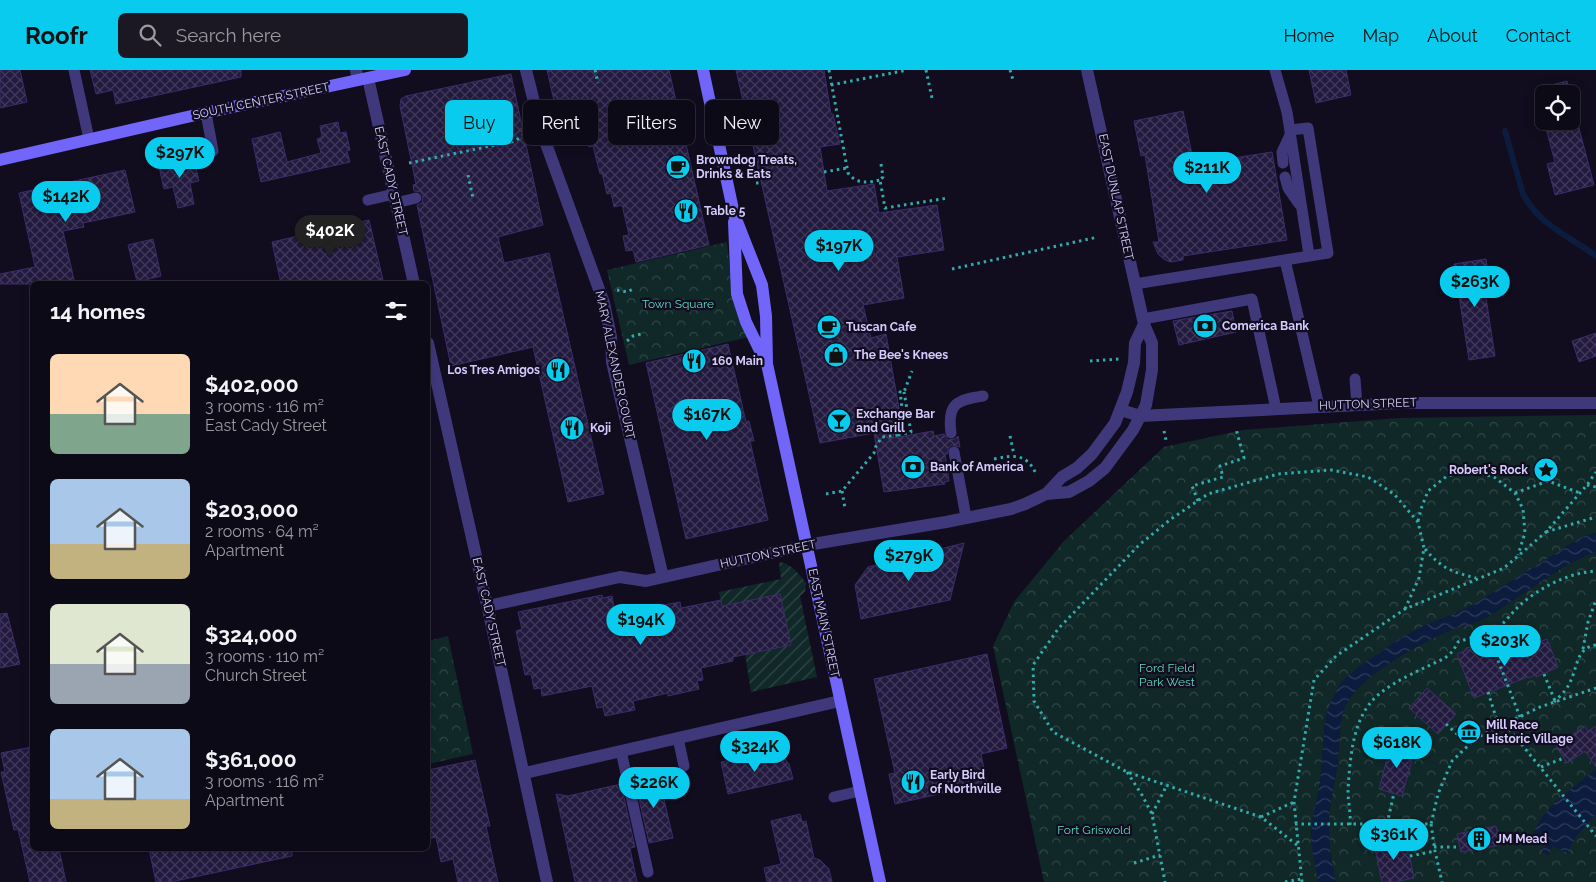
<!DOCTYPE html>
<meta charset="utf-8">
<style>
:root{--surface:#0d0a17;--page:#1b1824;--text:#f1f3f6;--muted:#9a9aa1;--line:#2d2b36;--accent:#08cbee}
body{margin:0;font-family:Raleway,sans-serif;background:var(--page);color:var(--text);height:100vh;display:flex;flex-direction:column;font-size:19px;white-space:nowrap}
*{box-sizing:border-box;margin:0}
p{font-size:16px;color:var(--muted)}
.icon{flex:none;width:28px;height:28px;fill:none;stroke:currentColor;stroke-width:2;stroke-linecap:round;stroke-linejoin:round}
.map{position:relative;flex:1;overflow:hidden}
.panel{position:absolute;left:30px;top:211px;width:400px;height:570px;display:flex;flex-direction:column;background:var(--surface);border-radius:8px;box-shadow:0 2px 12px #0003,0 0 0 1px var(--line)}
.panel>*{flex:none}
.banner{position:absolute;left:445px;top:30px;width:475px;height:45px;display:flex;gap:10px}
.fabs{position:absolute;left:1535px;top:15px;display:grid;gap:10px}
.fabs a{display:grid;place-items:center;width:45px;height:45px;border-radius:8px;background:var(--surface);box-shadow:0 2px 12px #0003,0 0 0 1px var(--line);font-size:25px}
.price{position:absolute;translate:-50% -42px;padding:0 11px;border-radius:18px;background:var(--accent);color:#111;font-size:16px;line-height:32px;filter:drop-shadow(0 1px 2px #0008)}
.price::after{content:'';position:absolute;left:50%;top:30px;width:15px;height:11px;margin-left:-8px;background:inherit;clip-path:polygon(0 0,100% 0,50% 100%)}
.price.active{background:#222;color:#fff}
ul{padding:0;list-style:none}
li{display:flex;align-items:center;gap:15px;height:125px;padding:0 20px}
li span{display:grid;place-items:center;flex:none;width:140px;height:100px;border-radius:8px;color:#555}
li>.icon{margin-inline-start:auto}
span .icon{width:60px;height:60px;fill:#fffc;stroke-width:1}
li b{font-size:21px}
h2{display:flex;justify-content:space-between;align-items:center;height:60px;padding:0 20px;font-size:21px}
.tag{padding:0 18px;border-radius:8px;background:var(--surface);box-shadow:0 2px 12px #0003,0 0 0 1px var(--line);font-size:18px;line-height:45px}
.tag.active{background:var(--accent);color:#111}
header{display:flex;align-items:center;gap:30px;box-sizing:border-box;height:70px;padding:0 25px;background:var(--accent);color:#111}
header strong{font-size:24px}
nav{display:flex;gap:28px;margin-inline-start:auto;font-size:18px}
.search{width:350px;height:45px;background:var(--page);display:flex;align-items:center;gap:12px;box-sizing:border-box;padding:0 18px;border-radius:8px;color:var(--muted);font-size:19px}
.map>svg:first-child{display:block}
</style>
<header>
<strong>Roofr</strong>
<div class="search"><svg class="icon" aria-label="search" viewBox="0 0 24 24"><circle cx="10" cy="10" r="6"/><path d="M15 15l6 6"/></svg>Search here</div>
<nav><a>Home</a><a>Map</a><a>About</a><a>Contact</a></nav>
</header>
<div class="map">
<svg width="1596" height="812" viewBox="0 0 1596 812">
<defs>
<pattern id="park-crowns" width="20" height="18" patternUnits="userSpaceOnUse" patternTransform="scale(1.25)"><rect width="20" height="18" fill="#102828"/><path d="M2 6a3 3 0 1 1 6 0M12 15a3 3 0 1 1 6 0" fill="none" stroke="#324648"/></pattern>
<pattern id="garden-furrows" width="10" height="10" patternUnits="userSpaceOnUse" patternTransform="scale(1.25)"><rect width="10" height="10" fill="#102828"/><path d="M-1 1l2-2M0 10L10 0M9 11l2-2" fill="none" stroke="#324648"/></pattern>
<pattern id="water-waves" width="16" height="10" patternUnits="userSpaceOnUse" patternTransform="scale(1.25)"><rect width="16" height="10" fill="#0c1c3e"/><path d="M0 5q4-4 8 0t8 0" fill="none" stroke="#2e3c5b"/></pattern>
<pattern id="building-cross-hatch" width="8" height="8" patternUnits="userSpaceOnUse" patternTransform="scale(1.25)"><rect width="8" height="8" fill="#231a3f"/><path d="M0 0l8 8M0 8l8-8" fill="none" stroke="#423a5c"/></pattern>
</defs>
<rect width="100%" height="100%" fill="#110d1f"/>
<path fill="url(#park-crowns)" d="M 727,172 L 732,221 L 749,267 L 629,295 L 607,200 Z
M 1596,345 L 1596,463 L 1584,466 L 1481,530 L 1457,543 L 1426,555 L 1398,570 L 1325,651 L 1320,713 L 1311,763 L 1318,812 L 1044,812 L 993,576 L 1014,532 L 1064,471 L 1164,377 L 1243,360 L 1399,348 Z
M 1596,482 L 1596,812 L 1336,812 C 1331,791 1328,769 1329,748 C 1330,732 1334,715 1337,699 C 1339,682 1339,657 1343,642 C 1352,610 1417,575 1446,562 C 1459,556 1473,555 1485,548 C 1513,532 1538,512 1565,496 C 1575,491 1585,485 1596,482 Z
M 448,566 L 473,684 L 428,694 L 428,571 Z"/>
<path fill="url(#garden-furrows)" d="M 779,492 C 791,493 799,504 806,513 L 805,522 L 800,526 L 817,607 L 751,622 L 745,584 L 791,575 L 780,525 L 722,536 L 719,522 L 781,509 Z"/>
<path fill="url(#water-waves)" d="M 1596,463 L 1596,482 C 1585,485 1575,491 1565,496 C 1538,512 1513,532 1485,548 C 1473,555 1459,556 1446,562 C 1417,575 1352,610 1343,642 C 1339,657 1339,682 1337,699 C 1334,715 1330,732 1329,748 C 1328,769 1331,791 1336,812 L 1318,812 L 1311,773 L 1312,752 L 1320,713 L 1325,651 L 1330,633 L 1341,612 L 1357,598 L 1398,570 L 1426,555 L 1457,543 L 1481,530 L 1584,466 Z
M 1596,699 L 1596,744 L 1575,768 L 1568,783 L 1552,776 L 1548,786 L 1542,782 L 1546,773 L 1531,766 L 1542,747 L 1555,732 Z"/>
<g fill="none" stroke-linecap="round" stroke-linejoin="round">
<path stroke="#0c1c3e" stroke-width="6" d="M 1505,61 L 1523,124 C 1540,156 1568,165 1596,186"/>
</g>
<path fill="url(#building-cross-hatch)" stroke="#3c2c6a" d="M 0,0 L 20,0 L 27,32 L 0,38 Z
M 90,0 L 241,0 L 241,7 L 116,34 L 113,20 L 96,24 Z
M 547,0 L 669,0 L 709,175 L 636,192 L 633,180 L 626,181 L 623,166 L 629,165 L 622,135 L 614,137 L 611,123 L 607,124 L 602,103 L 600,104 L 593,76 L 589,77 L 583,48 L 559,53 Z
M 736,0 L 824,0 L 831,44 L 833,44 L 840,74 L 820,77 L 827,121 L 874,114 L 879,143 L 937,135 L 944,180 L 897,187 L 904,228 L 863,235 L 871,268 L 886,264 L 900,344 L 893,368 L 933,361 L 934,366 L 944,364 L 948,370 L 955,369 L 958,366 L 960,377 L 952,375 L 949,377 L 947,384 L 945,384 L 949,411 L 944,412 L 945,414 L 884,422 L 874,363 L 820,373 Z
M 1309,0 L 1346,0 L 1351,25 L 1316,33 Z
M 511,4 L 543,155 L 498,167 L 504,193 L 549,183 L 604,424 L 568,432 L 533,277 L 451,296 L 417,135 L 422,133 L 423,127 L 421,122 L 414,121 L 413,115 L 416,114 L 400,36 L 401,29 L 406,26 Z
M 1567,11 L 1570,24 L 1544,24 L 1544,50 L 1536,19 Z
M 1571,28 L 1594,115 L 1555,125 L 1547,94 L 1555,92 L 1544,51 L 1571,51 Z
M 1183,41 L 1194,94 L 1272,82 L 1287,170 L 1183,186 L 1183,190 L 1171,192 L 1165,190 L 1158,184 L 1153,172 L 1159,172 L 1145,85 L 1141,86 L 1134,51 Z
M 338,52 L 340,63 L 346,62 L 350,80 L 347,81 L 350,92 L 261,112 L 252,69 L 280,62 L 287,92 L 321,83 L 317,69 L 322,67 L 320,56 Z
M 183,85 L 185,91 L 194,89 L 199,111 L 190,113 L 194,134 L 178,138 L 173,117 L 164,119 L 159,97 L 168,95 L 167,89 Z
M 125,100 L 135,142 L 83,153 L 84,157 L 63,161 L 75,214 L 0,214 L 0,204 L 35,197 L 19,123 Z
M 369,150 L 384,214 L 281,214 L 272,172 Z
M 153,169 L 161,206 L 137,212 L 128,175 Z
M 1486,189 L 1490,214 L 1484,215 L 1495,286 L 1469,290 L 1454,194 Z
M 1232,241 L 1236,262 L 1179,275 L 1173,251 Z
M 1596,263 L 1596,286 L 1579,292 L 1572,271 Z
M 728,274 L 746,352 L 749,351 L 754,371 L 750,371 L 768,450 L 686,469 L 646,293 Z
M 964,473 L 950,530 L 861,549 L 855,515 L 868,497 Z
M 780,524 L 791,575 L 733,587 L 733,591 L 701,598 L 703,610 L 697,611 L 699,619 L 668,626 L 668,623 L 633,631 L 635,640 L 605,646 L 603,637 L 597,638 L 592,616 L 542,626 L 541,618 L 534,619 L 531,604 L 525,605 L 516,561 L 522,559 L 518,542 L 602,525 L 603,528 L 612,526 L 615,544 L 680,532 L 681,538 L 721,530 L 722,536 Z
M 7,543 L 20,594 L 0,598 L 0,544 Z
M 1547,569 L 1558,597 L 1536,607 L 1536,605 L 1529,608 L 1528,607 L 1474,628 L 1457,584 L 1486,573 L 1492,591 Z
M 987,584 L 1007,678 L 981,684 L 987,713 L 895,734 L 889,704 L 895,703 L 874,609 Z
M 1427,618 L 1456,644 L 1438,664 L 1409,638 Z
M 1585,656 L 1588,661 L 1596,656 L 1596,697 L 1585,681 L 1567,693 L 1556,676 Z
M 1395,671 L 1413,676 L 1410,686 L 1413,687 L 1402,726 L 1379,719 L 1389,681 L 1392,681 Z
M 32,677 L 32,779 L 59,779 L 66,812 L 30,812 L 18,759 L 14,760 L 1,702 L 5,702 L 1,683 Z
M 754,685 L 755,690 L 775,685 L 784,688 L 789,694 L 793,709 L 728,724 L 721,692 Z
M 475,690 L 490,756 L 486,756 L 498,812 L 458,812 L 453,789 L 441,792 L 436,767 L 428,769 L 428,700 Z
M 658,704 L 673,768 L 649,773 L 635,711 Z
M 621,714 L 635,777 L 630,778 L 637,812 L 575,812 L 556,724 L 568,726 Z
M 800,744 L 802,752 L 806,751 L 814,788 L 820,790 L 829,799 L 832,812 L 767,812 L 764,798 L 781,794 L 771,751 Z
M 1496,756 L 1500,775 L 1461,782 L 1457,764 Z
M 1406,768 L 1414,808 L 1394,812 L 1382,812 L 1374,774 Z
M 149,779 L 292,779 L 292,786 L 171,812 L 156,812 Z"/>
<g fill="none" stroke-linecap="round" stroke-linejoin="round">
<path stroke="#31acab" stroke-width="3" stroke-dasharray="2.5 4" stroke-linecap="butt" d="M 595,0 L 598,13
M 829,0 L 848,103 C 856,114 868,113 880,110
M 926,0 L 932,28
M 1010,0 L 1013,10
M 831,15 L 907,0
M 409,93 L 515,71 L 526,63
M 881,94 L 883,107 L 880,110 L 885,138 L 948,128
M 824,102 L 847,98
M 468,105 L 473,128
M 756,113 L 761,113
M 952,199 L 1098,167
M 617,220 L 627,222 L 633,219
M 627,271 L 633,266 L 641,264
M 1090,291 L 1119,289
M 1164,361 L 1166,370
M 898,365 L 911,362 L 904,322
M 1010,366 L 1014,385
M 994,389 C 1013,385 1027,383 1036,404
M 1587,415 L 1596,417
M 842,421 L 845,438
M 1515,423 L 1548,411 L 1580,423
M 826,424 L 842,421 L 874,383 L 876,376 L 882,367 L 898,365 L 903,346 L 900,322 L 904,322 L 912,301
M 1198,431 L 1192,416 L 1223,407 L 1220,396 L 1244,388 L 1236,359
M 1418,451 L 1421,439 L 1428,421 L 1447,406 L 1472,401 L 1494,407 L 1515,423 L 1523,439 L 1525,463 L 1518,485
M 1546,462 L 1596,447
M 1425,479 C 1441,498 1452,502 1476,508
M 1489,567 C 1500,558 1509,546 1519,536 C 1540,517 1568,503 1596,501
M 1476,572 L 1489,567 L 1520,647
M 1583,579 L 1588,552 L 1596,530
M 1544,604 L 1555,631
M 1488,622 L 1499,657
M 1554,632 C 1559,627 1566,621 1569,614 C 1578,599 1575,578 1596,575
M 1446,654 L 1469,675
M 1505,654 L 1596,766
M 1541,697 L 1564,688
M 1127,702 L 1142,725 L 1152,744 L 1165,812
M 1152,744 L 1167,715
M 1261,747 L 1294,732
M 1295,754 L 1431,754 L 1438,724 L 1452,691 L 1476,668 L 1540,637 L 1596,618
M 1387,754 L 1394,723
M 1431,754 L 1435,781 L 1442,812
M 1350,755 C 1351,743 1348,732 1348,721 C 1350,689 1352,647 1378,625 C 1397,609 1423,599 1445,588 L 1453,581 L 1458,572 L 1473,567 L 1479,571
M 1297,775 L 1261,747 L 1127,702 L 1053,662 L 1034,631 L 1033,595 L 1058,559 L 1139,475 L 1171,449 L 1208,424 L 1278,404 L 1331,400 L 1368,407 L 1394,424 L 1418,452 L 1424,478 L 1419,508 L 1405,539
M 1434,777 L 1460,777
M 1410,786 L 1435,781
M 1134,793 L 1160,785
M 1285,812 L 1301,809
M 1302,812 L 1294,732 L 1314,610 L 1336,586 L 1405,539 L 1504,498 L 1546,462 L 1587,415 L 1596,402"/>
<path stroke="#3f397c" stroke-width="11" d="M 74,0 L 89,69
M 1275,0 L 1287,42 L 1309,185
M 206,43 L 213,81
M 1283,93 L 1282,82 L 1290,65
M 1285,107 L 1288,118 L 1299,134
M 368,130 L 394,124
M 396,133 L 416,128
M 1285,190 L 1319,336
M 1135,214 L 1328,183 L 1308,58 L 1290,60
M 1143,249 L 1252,229 L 1276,339
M 1355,309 L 1357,335
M 951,363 C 947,333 957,330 983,326
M 954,382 L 966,447
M 678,668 L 684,696
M 621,681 L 648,802
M 834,727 L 860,721"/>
<path stroke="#3f397c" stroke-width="12" d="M 356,0 L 358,10
M 526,0 L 541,60 L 604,233 L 611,267 L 612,292 L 663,507
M 368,8 L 414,214
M 428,273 L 490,548 L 547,812
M 1121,340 L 1140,346 L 1400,333 L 1596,333
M 1046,424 L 1069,422 L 1089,411 L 1105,398 L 1133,360 L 1146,335 L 1152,300 L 1152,273 L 1144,254 L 1087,0
M 488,536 L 606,510 L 620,507 L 646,511 L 807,475 L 946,452 L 1011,439 L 1025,434 L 1046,424 L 1062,407 L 1077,398 L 1092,384 L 1115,353 L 1127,322 L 1134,293 L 1135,273 L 1144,254
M 525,703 L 840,631"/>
<path stroke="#7266fa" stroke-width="12" d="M 703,0 L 734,144 L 762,215 L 766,246 L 767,294 L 880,812
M 0,90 L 200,44 L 405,0
M 734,152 L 737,224 L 746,252 L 764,289"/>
</g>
<defs>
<symbol id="cafe-disc" viewBox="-11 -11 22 22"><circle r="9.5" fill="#08cbee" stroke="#110d1f"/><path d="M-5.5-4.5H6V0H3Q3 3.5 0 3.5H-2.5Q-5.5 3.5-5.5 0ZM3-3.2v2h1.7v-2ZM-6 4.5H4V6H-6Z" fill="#111"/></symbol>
<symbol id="restaurant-disc" viewBox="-11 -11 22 22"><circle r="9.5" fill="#08cbee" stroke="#110d1f"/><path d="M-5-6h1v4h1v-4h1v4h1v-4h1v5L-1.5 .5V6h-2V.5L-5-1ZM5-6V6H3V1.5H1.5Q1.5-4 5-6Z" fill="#111"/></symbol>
<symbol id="bank-disc" viewBox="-11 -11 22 22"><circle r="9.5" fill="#08cbee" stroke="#110d1f"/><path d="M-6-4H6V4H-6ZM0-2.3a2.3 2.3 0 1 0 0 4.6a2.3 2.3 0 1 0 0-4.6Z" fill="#111"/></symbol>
<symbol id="shop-disc" viewBox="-11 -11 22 22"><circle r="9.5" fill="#08cbee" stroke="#110d1f"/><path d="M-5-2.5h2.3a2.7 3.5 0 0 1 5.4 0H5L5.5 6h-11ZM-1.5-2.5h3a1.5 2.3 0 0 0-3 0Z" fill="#111"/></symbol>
<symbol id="bar-disc" viewBox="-11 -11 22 22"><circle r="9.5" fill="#08cbee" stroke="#110d1f"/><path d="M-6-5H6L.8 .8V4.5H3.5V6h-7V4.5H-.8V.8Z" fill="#111"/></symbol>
<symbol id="sight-disc" viewBox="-11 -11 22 22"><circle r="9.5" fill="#08cbee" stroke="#110d1f"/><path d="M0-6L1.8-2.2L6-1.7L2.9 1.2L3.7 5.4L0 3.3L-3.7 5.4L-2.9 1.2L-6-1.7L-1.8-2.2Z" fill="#111"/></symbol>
<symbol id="museum-disc" viewBox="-11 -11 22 22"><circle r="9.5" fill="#08cbee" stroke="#110d1f"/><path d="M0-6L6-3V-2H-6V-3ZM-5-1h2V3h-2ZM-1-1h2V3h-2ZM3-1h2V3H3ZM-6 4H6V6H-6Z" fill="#111"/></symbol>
<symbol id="building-disc" viewBox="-11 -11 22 22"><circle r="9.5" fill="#08cbee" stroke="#110d1f"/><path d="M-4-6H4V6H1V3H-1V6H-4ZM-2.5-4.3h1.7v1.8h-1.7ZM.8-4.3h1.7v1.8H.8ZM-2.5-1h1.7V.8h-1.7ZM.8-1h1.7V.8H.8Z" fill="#111"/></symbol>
</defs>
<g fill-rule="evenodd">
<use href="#cafe-disc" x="664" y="83" width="28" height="28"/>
<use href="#restaurant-disc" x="672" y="127" width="28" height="28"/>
<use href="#bank-disc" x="1191" y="242" width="28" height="28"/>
<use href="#cafe-disc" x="815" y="243" width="28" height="28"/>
<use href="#shop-disc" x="822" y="271" width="28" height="28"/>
<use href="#restaurant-disc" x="680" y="277" width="28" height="28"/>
<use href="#restaurant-disc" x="544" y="286" width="28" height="28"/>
<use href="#bar-disc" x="825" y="337" width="28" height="28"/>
<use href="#restaurant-disc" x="558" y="344" width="28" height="28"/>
<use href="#bank-disc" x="899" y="383" width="28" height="28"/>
<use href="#sight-disc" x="1532" y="386" width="28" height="28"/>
<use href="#museum-disc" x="1455" y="648" width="28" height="28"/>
<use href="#restaurant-disc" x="899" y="698" width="28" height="28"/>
<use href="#building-disc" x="1465" y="755" width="28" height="28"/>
</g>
<g text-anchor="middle" stroke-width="4.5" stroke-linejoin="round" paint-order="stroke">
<g font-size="12" fill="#d4ccfd" stroke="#110d1f">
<text transform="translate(261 31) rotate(-12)" y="4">SOUTH CENTER STREET</text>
<text transform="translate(391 111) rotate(77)" y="4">EAST CADY STREET</text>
<text transform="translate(1116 127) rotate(78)" y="4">EAST DUNLAP STREET</text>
<text transform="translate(615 295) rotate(78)" y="4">MARY ALEXANDER COURT</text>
<text transform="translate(1368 334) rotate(-2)" y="4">HUTTON STREET</text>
<text transform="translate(768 484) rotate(-12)" y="4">HUTTON STREET</text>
<text transform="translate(489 542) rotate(77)" y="4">EAST CADY STREET</text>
<text transform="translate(824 553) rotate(78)" y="4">EAST MAIN STREET</text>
</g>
<g font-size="12" font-weight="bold" fill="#d4ccfd" stroke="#110d1f" text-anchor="start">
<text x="696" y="94">Browndog Treats,<tspan x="696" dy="14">Drinks &amp; Eats</tspan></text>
<text x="704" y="145">Table 5</text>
<text x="1222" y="260">Comerica Bank</text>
<text x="846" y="261">Tuscan Cafe</text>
<text x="854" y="289">The Bee's Knees</text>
<text x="712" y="295">160 Main</text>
<text x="540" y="304" text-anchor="end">Los Tres Amigos</text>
<text x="856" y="348">Exchange Bar<tspan x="856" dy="14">and Grill</tspan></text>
<text x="590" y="362">Koji</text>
<text x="930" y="401">Bank of America</text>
<text x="1528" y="404" text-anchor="end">Robert's Rock</text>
<text x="1486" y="659">Mill Race<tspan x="1486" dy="14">Historic Village</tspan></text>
<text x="930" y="709">Early Bird<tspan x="930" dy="14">of Northville</tspan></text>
<text x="1496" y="773">JM Mead</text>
</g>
<g font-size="12" fill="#5bdac1" stroke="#110d1f">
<text x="678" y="238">Town Square</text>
<text x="1167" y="602">Ford Field<tspan x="1167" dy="14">Park West</tspan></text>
<text x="1094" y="764">Fort Griswold</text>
</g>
</g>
</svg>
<div class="fabs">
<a><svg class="icon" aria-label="locate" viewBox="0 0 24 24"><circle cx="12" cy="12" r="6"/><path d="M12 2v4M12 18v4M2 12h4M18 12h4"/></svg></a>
</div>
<b class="price" style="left:180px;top:109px">$297K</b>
<b class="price" style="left:1207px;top:124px">$211K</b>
<b class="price" style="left:66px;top:153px">$142K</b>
<b class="price active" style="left:330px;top:187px">$402K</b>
<b class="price" style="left:839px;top:202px">$197K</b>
<b class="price" style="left:1475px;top:238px">$263K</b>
<b class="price" style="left:707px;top:371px">$167K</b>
<b class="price" style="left:909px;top:512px">$279K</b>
<b class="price" style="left:641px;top:576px">$194K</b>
<b class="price" style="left:1505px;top:597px">$203K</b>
<b class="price" style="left:1397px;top:699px">$618K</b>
<b class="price" style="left:755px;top:703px">$324K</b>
<b class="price" style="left:654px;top:739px">$226K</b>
<b class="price" style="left:1394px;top:791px">$361K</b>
<div class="banner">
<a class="tag active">Buy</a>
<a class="tag">Rent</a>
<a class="tag">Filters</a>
<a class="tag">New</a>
</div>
<section class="panel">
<h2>14 homes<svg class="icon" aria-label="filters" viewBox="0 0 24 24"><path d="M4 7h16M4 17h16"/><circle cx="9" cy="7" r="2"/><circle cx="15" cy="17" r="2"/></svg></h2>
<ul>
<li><span style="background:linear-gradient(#ffd9b3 60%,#7fa58c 0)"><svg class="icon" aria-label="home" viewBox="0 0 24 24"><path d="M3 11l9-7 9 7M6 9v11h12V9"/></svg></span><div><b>$402,000</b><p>3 rooms · 116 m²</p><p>East Cady Street</p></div></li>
<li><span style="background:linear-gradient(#a9c7e8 65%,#c2b280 0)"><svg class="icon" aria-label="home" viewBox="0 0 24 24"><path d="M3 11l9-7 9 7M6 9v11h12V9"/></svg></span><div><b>$203,000</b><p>2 rooms · 64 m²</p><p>Apartment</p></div></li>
<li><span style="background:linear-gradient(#dfe7d0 60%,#9aa5b1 0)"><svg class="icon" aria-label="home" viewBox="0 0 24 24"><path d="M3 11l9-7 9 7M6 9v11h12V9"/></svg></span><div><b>$324,000</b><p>3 rooms · 110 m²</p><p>Church Street</p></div></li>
<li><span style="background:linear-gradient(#a9c7e8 70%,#c2b280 0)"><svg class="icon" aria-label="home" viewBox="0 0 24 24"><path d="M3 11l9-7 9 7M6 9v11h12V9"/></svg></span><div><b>$361,000</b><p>3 rooms · 116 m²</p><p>Apartment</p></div></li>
</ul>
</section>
</div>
